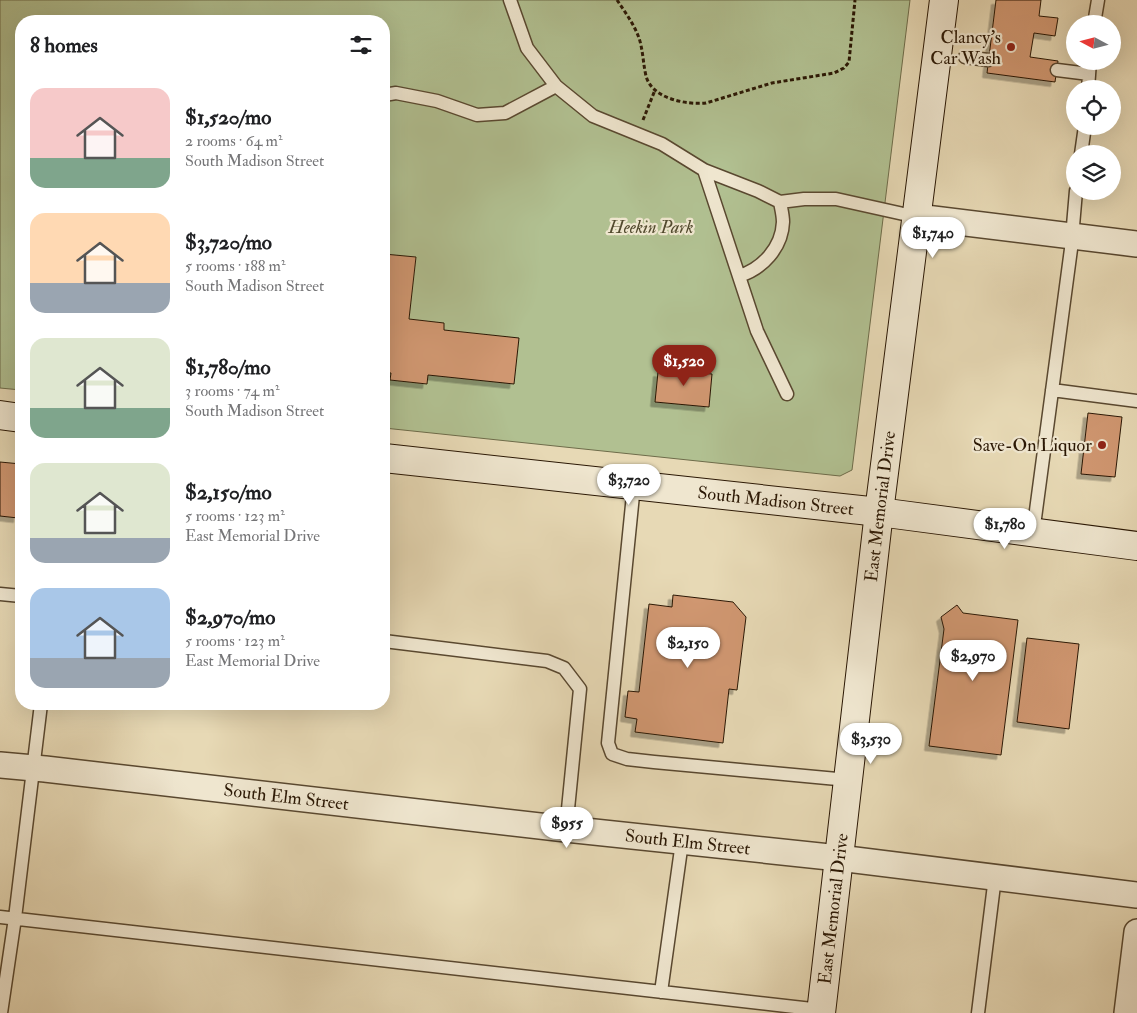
<!DOCTYPE html>
<meta charset="utf-8">
<style>
:root{--surface:#fff;--page:#f2f2f2;--text:#202124;--muted:#757577;--accent:#8f2418}
body{margin:0;font-family:"IM FELL Double Pica",serif;background:var(--page);color:var(--text);height:100vh;display:flex;flex-direction:column;font-size:19px;white-space:nowrap}
*{box-sizing:border-box;margin:0}
p{font-size:16px;color:var(--muted)}
.icon{flex:none;width:28px;height:28px;fill:none;stroke:currentColor;stroke-width:2;stroke-linecap:round;stroke-linejoin:round}
.map{position:relative;flex:1;overflow:hidden}
.drawer{position:absolute;left:15px;top:15px;width:375px;height:695px;display:flex;flex-direction:column;background:var(--surface);border-radius:20px;box-shadow:0 5px 20px #0002}
.drawer>*{flex:none}
.needle{width:32px;rotate:277deg}
.fabs{position:absolute;left:1066px;top:15px;display:grid;gap:10px}
.fabs a{display:grid;place-items:center;width:55px;height:55px;border-radius:50%;background:var(--surface);box-shadow:0 5px 20px #0002;font-size:25px}
.price{position:absolute;translate:-50% -42px;padding:0 11px;border-radius:18px;background:#fff;color:#222;font-size:16px;line-height:32px;filter:drop-shadow(0 1px 2px #0008)}
.price::after{content:'';position:absolute;left:50%;top:30px;width:15px;height:11px;margin-left:-8px;background:inherit;clip-path:polygon(0 0,100% 0,50% 100%)}
.price.selected{background:var(--accent);color:#fff}
ul{padding:0;list-style:none}
li{display:flex;align-items:center;gap:15px;height:125px;padding:0 15px}
li span{display:grid;place-items:center;flex:none;width:140px;height:100px;border-radius:15px;color:#555}
li>.icon{margin-inline-start:auto}
span .icon{width:60px;height:60px;fill:#fffc;stroke-width:1}
li b{font-size:21px}
h2{display:flex;justify-content:space-between;align-items:center;height:60px;padding:0 15px;font-size:21px}
.map>svg:first-child{display:block}
</style>
<div class="map">
<svg width="1137" height="1013" viewBox="0 0 1137 1013">
<defs>
<filter id="shadow"><feDropShadow dx="-4.5" dy="4.5" stdDeviation="0" flood-color="#0004"/></filter>
</defs>
<rect width="100%" height="100%" fill="#e7d9b5"/>
<filter id="stains"><feTurbulence type="fractalNoise" baseFrequency=".004" numOctaves="4"/><feColorMatrix values="0 0 0 0 .2 0 0 0 0 .09 0 0 0 0 .02 0 0 0 .5 -.17"/></filter>
<radialGradient id="worn" r=".72"><stop offset=".6" stop-color="#630" stop-opacity="0"/><stop offset="1" stop-color="#630" stop-opacity=".3"/></radialGradient>
<path fill="#b1c091" stroke="#6e6c4a" d="M 0,0 L 910,0 L 852,470 L 840,476 L 384,428 L 384,21 L 21,21 L 21,390 L 0,388 Z"/>
<path fill="#d09771" stroke="#2a1704" filter="url(#shadow)" d="M 996,0 L 1041,0 L 1039,16 L 1058,18 L 1055,36 L 1034,33 L 1030,57 L 1058,61 L 1055,82 L 987,73 Z
M 384,254 L 416,257 L 409,319 L 444,323 L 444,330 L 519,338 L 514,384 L 428,375 L 427,384 L 390,380 L 391,373 L 384,372 Z
M 678,365 L 700,367 L 700,373 L 712,374 L 709,407 L 655,402 L 658,372 L 677,374 Z
M 1088,413 L 1122,417 L 1115,477 L 1081,474 Z
M 0,462 L 21,464 L 18,518 L 0,516 Z
M 673,595 L 733,602 L 746,617 L 737,690 L 729,689 L 723,743 L 635,732 L 637,719 L 625,717 L 628,691 L 639,692 L 649,604 L 672,607 Z
M 957,605 L 963,613 L 1018,620 L 1001,755 L 929,746 L 944,629 L 941,617 Z
M 1027,638 L 1079,644 L 1069,729 L 1017,722 Z"/>
<g fill="none" stroke-linecap="round" stroke-linejoin="round">
<defs>
<path id="service" d="M 510,0 L 527,48 L 556,86 L 593,116 L 662,144 L 704,170 L 758,191 L 780,202 L 804,199 L 836,199 L 917,217
M 1094,24 L 1098,0
M 965,57 L 988,60
M 1057,70 L 1089,74
M 1088,89 L 1090,61
M 384,95 L 396,93 L 437,101 L 477,115 L 505,113 L 556,86
M 1081,154 L 1085,126
M 704,170 L 757,331 L 787,394
M 739,276 C 762,269 782,248 783,222 C 783,215 781,208 780,202
M 1052,390 L 1137,401
M 634,485 L 608,743 L 612,754 L 627,759 L 654,762 L 848,780
M 1033,533 L 1071,249 L 1076,191
M 0,594 L 21,596
M 384,641 L 547,661 L 564,668 L 580,689 L 566,829
M 0,917 L 821,1010
M 661,992 L 682,842
M 1,1013 L 15,918 L 41,704
M 978,1013 L 995,877"/>
<g id="minor">
<path d="M 917,217 L 1137,244"/>
<path id="s1" d="M 0,765 L 45,769 L 566,829 L 839,858 L 1137,895"/>
<path d="M 1127,1013 L 1137,932"/>
</g>
<g id="secondary">
<path d="M 0,415 L 21,418"/>
<path id="s2" d="M 384,458 L 879,512 L 1137,546"/>
<path id="s3" d="M 821,1013 L 879,512 L 944,0"/>
</g>
</defs>
<use href="#service" stroke="#594830" stroke-width="15"/>
<use href="#minor" stroke="#594830" stroke-width="28"/>
<use href="#secondary" stroke="#2a1704" stroke-width="30"/>
<path stroke="#2a1704" stroke-width="3" stroke-dasharray="4 2.5" stroke-linecap="butt" d="M 617,0 C 625,12 634,24 639,38 C 643,50 643,63 646,76 C 652,99 687,105 706,103 L 772,83 L 834,73 L 844,68 L 849,62 L 855,0
M 643,120 L 655,90"/>
<use href="#service" stroke="#efe6cf" stroke-width="12"/>
<use href="#minor" stroke="#efe6cf" stroke-width="25"/>
<use href="#secondary" stroke="#efe6cf" stroke-width="28"/>
</g>
<g fill="#8f2418" stroke="#efe6cf" stroke-width="2">
<circle cx="1011" cy="47" r="5"/>
<circle cx="1102" cy="445" r="5"/>
</g>
<g text-anchor="middle" stroke-width="4.5" stroke-linejoin="round" paint-order="stroke">
<g font-size="18" fill="#2a1704" stroke="#efe6cf" text-anchor="end">
<text x="1001" y="43">Clancy's<tspan x="1001" dy="21">Car Wash</tspan></text>
<text x="1092" y="451">Save-On Liquor</text>
</g>
<g font-size="18" font-style="italic" fill="#524a2e" stroke="#efe6cf">
<text x="651" y="233">Heekin Park</text>
</g>
<g font-size="18" fill="#2a1704" stroke="#efe6cf">
<text dy="6" stroke="none"><textPath href="#s2" startOffset="394">South Madison Street</textPath></text>
<text dy="6" stroke="none"><textPath href="#s3" startOffset="510">East Memorial Drive</textPath></text>
<text dy="6" stroke="none"><textPath href="#s1" startOffset="288">South Elm Street</textPath></text>
<text dy="6" stroke="none"><textPath href="#s1" startOffset="692">South Elm Street</textPath></text>
<text dy="6" stroke="none"><textPath href="#s3" startOffset="105">East Memorial Drive</textPath></text>
</g>
</g>
<rect width="100%" height="100%" filter="url(#stains)"/>
<rect width="100%" height="100%" fill="url(#worn)"/>
</svg>
<div class="fabs">
<a><svg class="needle" viewBox="-14 -14 28 28"><path d="M0-13l5 13h-10z" fill="#e53935"/><path d="M0 13l5-13h-10z" fill="#757577"/></svg></a>
<a><svg class="icon" aria-label="locate" viewBox="0 0 24 24"><circle cx="12" cy="12" r="6"/><path d="M12 2v4M12 18v4M2 12h4M18 12h4"/></svg></a>
<a><svg class="icon" aria-label="layers" viewBox="0 0 24 24"><path d="M12 4l9 5-9 5-9-5zM3 14l9 5 9-5"/></svg></a>
</div>
<b class="price" style="left:933px;top:259px">$1,740</b>
<b class="price selected" style="left:684px;top:387px">$1,520</b>
<b class="price" style="left:629px;top:506px">$3,720</b>
<b class="price" style="left:1005px;top:550px">$1,780</b>
<b class="price" style="left:688px;top:669px">$2,150</b>
<b class="price" style="left:973px;top:682px">$2,970</b>
<b class="price" style="left:871px;top:765px">$3,530</b>
<b class="price" style="left:567px;top:849px">$955</b>
<section class="drawer">
<h2>8 homes<svg class="icon" aria-label="filters" viewBox="0 0 24 24"><path d="M4 7h16M4 17h16"/><circle cx="9" cy="7" r="2"/><circle cx="15" cy="17" r="2"/></svg></h2>
<ul>
<li><span style="background:linear-gradient(#f6c9c9 70%,#7fa58c 0)"><svg class="icon" aria-label="home" viewBox="0 0 24 24"><path d="M3 11l9-7 9 7M6 9v11h12V9"/></svg></span><div><b>$1,520/mo</b><p>2 rooms · 64 m²</p><p>South Madison Street</p></div></li>
<li><span style="background:linear-gradient(#ffd9b3 70%,#9aa5b1 0)"><svg class="icon" aria-label="home" viewBox="0 0 24 24"><path d="M3 11l9-7 9 7M6 9v11h12V9"/></svg></span><div><b>$3,720/mo</b><p>5 rooms · 188 m²</p><p>South Madison Street</p></div></li>
<li><span style="background:linear-gradient(#dfe7d0 70%,#7fa58c 0)"><svg class="icon" aria-label="home" viewBox="0 0 24 24"><path d="M3 11l9-7 9 7M6 9v11h12V9"/></svg></span><div><b>$1,780/mo</b><p>3 rooms · 74 m²</p><p>South Madison Street</p></div></li>
<li><span style="background:linear-gradient(#dfe7d0 75%,#9aa5b1 0)"><svg class="icon" aria-label="home" viewBox="0 0 24 24"><path d="M3 11l9-7 9 7M6 9v11h12V9"/></svg></span><div><b>$2,150/mo</b><p>5 rooms · 123 m²</p><p>East Memorial Drive</p></div></li>
<li><span style="background:linear-gradient(#a9c7e8 70%,#9aa5b1 0)"><svg class="icon" aria-label="home" viewBox="0 0 24 24"><path d="M3 11l9-7 9 7M6 9v11h12V9"/></svg></span><div><b>$2,970/mo</b><p>5 rooms · 123 m²</p><p>East Memorial Drive</p></div></li>
</ul>
</section>
</div>
